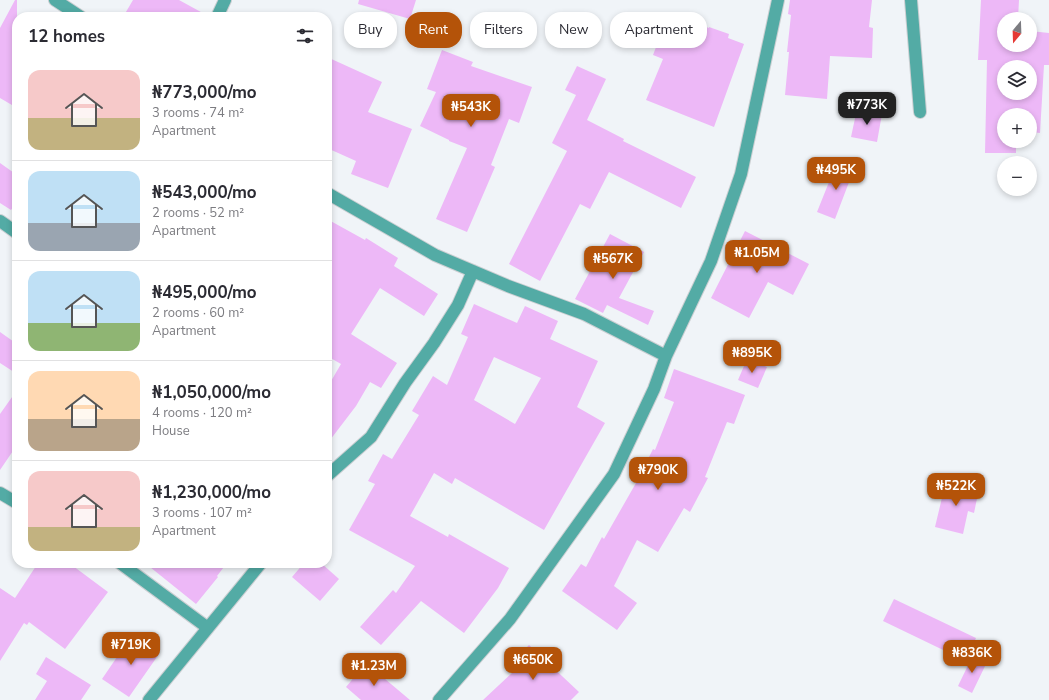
<!DOCTYPE html>
<meta charset="utf-8">
<style>
:root{--surface:#fff;--page:#f7f7f7;--text:#2b2b33;--muted:#7c7c81;--line:#e1e1e2;--accent:#b45309}
body{margin:0;font-family:"Nunito Sans",sans-serif;background:var(--page);color:var(--text);height:100vh;display:flex;flex-direction:column;font-size:15px;white-space:nowrap}
*{box-sizing:border-box;margin:0}
p{font-size:13px;color:var(--muted)}
.icon{flex:none;width:22px;height:22px;fill:none;stroke:currentColor;stroke-width:2;stroke-linecap:round;stroke-linejoin:round}
.map{position:relative;flex:1;overflow:hidden}
.panel{position:absolute;left:12px;top:12px;width:320px;height:556px;display:flex;flex-direction:column;background:var(--surface);border-radius:16px;box-shadow:0 2px 6px #0003}
.panel>*{flex:none}
.guide{position:absolute;left:344px;top:12px;width:380px;height:36px;display:flex;gap:8px}
.needle{width:26px;rotate:199deg}
.controls{position:absolute;left:997px;top:12px;display:grid;gap:8px}
.controls a{display:grid;place-items:center;width:40px;height:40px;border-radius:50%;background:var(--surface);box-shadow:0 2px 6px #0003;font-size:20px}
.price{position:absolute;translate:-50% -34px;padding:0 9px;border-radius:8px;background:var(--accent);color:#fff;font-size:13px;line-height:26px;filter:drop-shadow(0 1px 2px #0008)}
.price::after{content:'';position:absolute;left:50%;top:24px;width:12px;height:9px;margin-left:-6px;background:inherit;clip-path:polygon(0 0,100% 0,50% 100%)}
.price.current{background:#222;color:#fff}
ul{padding:0;list-style:none}
li{display:flex;align-items:center;gap:12px;height:100px;padding:0 16px}
li+li{border-top:1px solid var(--line)}
li span{display:grid;place-items:center;flex:none;width:112px;height:80px;border-radius:12px;color:#555}
li>.icon{margin-inline-start:auto}
span .icon{width:48px;height:48px;fill:#fffc;stroke-width:1}
li b{font-size:17px}
h2{display:flex;justify-content:space-between;align-items:center;height:48px;padding:0 16px;font-size:17px}
.pill{padding:0 14px;border-radius:16px;background:var(--surface);box-shadow:0 2px 6px #0003;font-size:14px;line-height:36px}
.pill.current{background:var(--accent);color:#fff}
.map>svg:first-child{display:block}
</style>
<div class="map">
<svg width="1049" height="700" viewBox="0 0 1049 700">
<rect width="100%" height="100%" fill="#f0f4f8"/>
<path fill="#edb8f7" fill-rule="evenodd" d="M 15,0 L 17,0 L 17,108 L 0,98 L 0,28 Z
M 133,0 L 179,0 L 210,17 L 123,17 Z
M 359,0 L 416,0 L 410,19 L 358,4 Z
M 790,0 L 872,0 L 869,27 L 873,28 L 872,58 L 830,56 L 827,99 L 785,95 L 789,52 L 787,52 L 791,15 L 788,14 Z
M 981,0 L 1019,0 L 1018,19 L 1004,19 L 1004,45 L 1030,45 L 1030,31 L 1049,33 L 1049,65 L 1044,65 L 1040,133 L 1030,132 L 1030,115 L 1004,115 L 1004,141 L 1016,141 L 1016,153 L 985,153 L 987,60 L 978,60 ZM 1004,67 L 1030,67 L 1030,93 L 1004,93 Z
M 669,13 L 709,28 L 709,27 L 729,34 L 728,38 L 744,44 L 714,127 L 646,100 L 663,59 L 653,55 Z
M 442,50 L 473,62 L 471,66 L 532,87 L 519,123 L 509,119 L 491,165 L 495,167 L 467,232 L 436,219 L 467,148 L 449,141 L 449,140 L 420,126 L 436,92 L 427,89 Z
M 327,57 L 382,82 L 368,112 L 412,129 L 388,188 L 351,174 L 356,161 L 327,148 Z
M 577,66 L 606,79 L 587,120 L 624,139 L 623,141 L 696,177 L 681,208 L 609,172 L 590,209 L 580,204 L 540,281 L 509,264 L 567,151 L 552,143 L 576,95 L 565,90 Z
M 857,109 L 882,114 L 877,142 L 851,137 Z
M 837,162 L 854,169 L 835,219 L 817,212 Z
M 0,163 L 17,175 L 17,202 L 11,210 L 0,203 Z
M 327,219 L 365,240 L 366,238 L 398,258 L 394,266 L 438,294 L 424,316 L 380,288 L 351,334 L 397,363 L 381,388 L 370,382 L 356,406 L 327,444 L 327,388 L 341,364 L 327,356 Z
M 745,231 L 809,264 L 793,295 L 768,282 L 749,318 L 711,298 Z
M 610,234 L 644,252 L 619,298 L 654,311 L 648,325 L 607,305 L 603,313 L 575,299 Z
M 474,304 L 517,323 L 525,306 L 558,321 L 550,339 L 598,361 L 577,407 L 605,423 L 544,530 L 455,478 L 452,484 L 434,473 L 410,516 L 448,537 L 449,534 L 509,568 L 498,588 L 464,633 L 421,601 L 381,645 L 360,627 L 393,590 L 396,593 L 415,566 L 349,530 L 375,484 L 368,481 L 383,454 L 392,459 L 419,415 L 412,411 L 433,376 L 447,385 L 468,337 L 461,334 ZM 494,357 L 541,378 L 515,424 L 474,400 Z
M 0,332 L 17,344 L 17,374 L 0,363 Z
M 747,359 L 767,367 L 758,388 L 738,380 Z
M 674,369 L 745,395 L 734,424 L 727,422 L 705,477 L 708,478 L 690,512 L 684,508 L 658,552 L 637,540 L 614,586 L 637,603 L 617,630 L 562,591 L 581,564 L 586,567 L 602,537 L 604,539 L 636,483 L 653,449 L 655,450 L 674,402 L 664,398 Z
M 17,390 L 17,445 L 0,470 L 0,414 Z
M 946,481 L 979,489 L 974,513 L 968,511 L 963,534 L 935,527 Z
M 38,563 L 69,563 L 108,592 L 65,649 L 29,622 L 27,625 L 24,623 L 0,661 L 0,588 L 15,598 Z
M 145,563 L 227,563 L 217,576 L 218,577 L 196,604 Z
M 304,563 L 321,563 L 339,579 L 320,601 L 292,577 Z
M 894,599 L 976,638 L 966,661 L 883,621 Z
M 132,635 L 159,654 L 129,697 L 102,679 Z
M 529,645 L 579,692 L 571,700 L 483,700 L 512,673 L 507,668 Z
M 973,655 L 987,662 L 972,693 L 958,686 Z
M 46,657 L 91,685 L 81,700 L 35,700 L 47,681 L 36,674 Z
M 366,663 L 410,700 L 361,700 L 346,687 Z"/>
<g fill="none" stroke-linecap="round" stroke-linejoin="round">
<defs>
<path id="minor" d="M 55,0 L 81,17
M 911,0 L 920,112
M 217,17 L 225,0
M 327,193 L 435,255 L 508,286 L 584,314 L 666,356
M 0,221 L 17,233
M 327,476 L 371,437 L 405,383 L 434,343 L 458,305 L 473,271
M 0,493 L 17,503
M 120,563 L 208,628
M 149,700 L 261,563
M 439,700 L 510,619 L 614,474 L 654,389 L 666,356 L 711,261 L 741,174 L 778,0"/>
</defs>
<use href="#minor" stroke="#cbcfd2" stroke-width="14"/>
<use href="#minor" stroke="#53aba5" stroke-width="12"/>
</g>
</svg>
<div class="controls">
<a><svg class="needle" viewBox="-14 -14 28 28"><path d="M0-13l5 13h-10z" fill="#e53935"/><path d="M0 13l5-13h-10z" fill="#7c7c81"/></svg></a>
<a><svg class="icon" aria-label="layers" viewBox="0 0 24 24"><path d="M12 4l9 5-9 5-9-5zM3 14l9 5 9-5"/></svg></a>
<a>+</a>
<a>−</a>
</div>
<b class="price current" style="left:867px;top:126px">₦773K</b>
<b class="price" style="left:471px;top:128px">₦543K</b>
<b class="price" style="left:836px;top:191px">₦495K</b>
<b class="price" style="left:757px;top:274px">₦1.05M</b>
<b class="price" style="left:613px;top:280px">₦567K</b>
<b class="price" style="left:752px;top:374px">₦895K</b>
<b class="price" style="left:658px;top:491px">₦790K</b>
<b class="price" style="left:956px;top:507px">₦522K</b>
<b class="price" style="left:131px;top:666px">₦719K</b>
<b class="price" style="left:972px;top:674px">₦836K</b>
<b class="price" style="left:533px;top:681px">₦650K</b>
<b class="price" style="left:374px;top:687px">₦1.23M</b>
<div class="guide">
<a class="pill">Buy</a>
<a class="pill current">Rent</a>
<a class="pill">Filters</a>
<a class="pill">New</a>
<a class="pill">Apartment</a>
</div>
<section class="panel">
<h2>12 homes<svg class="icon" aria-label="filters" viewBox="0 0 24 24"><path d="M4 7h16M4 17h16"/><circle cx="9" cy="7" r="2"/><circle cx="15" cy="17" r="2"/></svg></h2>
<ul>
<li><span style="background:linear-gradient(#f6c9c9 60%,#c2b280 0)"><svg class="icon" aria-label="home" viewBox="0 0 24 24"><path d="M3 11l9-7 9 7M6 9v11h12V9"/></svg></span><div><b>₦773,000/mo</b><p>3 rooms · 74 m²</p><p>Apartment</p></div></li>
<li><span style="background:linear-gradient(#bfe0f5 65%,#9aa5b1 0)"><svg class="icon" aria-label="home" viewBox="0 0 24 24"><path d="M3 11l9-7 9 7M6 9v11h12V9"/></svg></span><div><b>₦543,000/mo</b><p>2 rooms · 52 m²</p><p>Apartment</p></div></li>
<li><span style="background:linear-gradient(#bfe0f5 65%,#8fb573 0)"><svg class="icon" aria-label="home" viewBox="0 0 24 24"><path d="M3 11l9-7 9 7M6 9v11h12V9"/></svg></span><div><b>₦495,000/mo</b><p>2 rooms · 60 m²</p><p>Apartment</p></div></li>
<li><span style="background:linear-gradient(#ffd9b3 60%,#b9a48a 0)"><svg class="icon" aria-label="home" viewBox="0 0 24 24"><path d="M3 11l9-7 9 7M6 9v11h12V9"/></svg></span><div><b>₦1,050,000/mo</b><p>4 rooms · 120 m²</p><p>House</p></div></li>
<li><span style="background:linear-gradient(#f6c9c9 70%,#c2b280 0)"><svg class="icon" aria-label="home" viewBox="0 0 24 24"><path d="M3 11l9-7 9 7M6 9v11h12V9"/></svg></span><div><b>₦1,230,000/mo</b><p>3 rooms · 107 m²</p><p>Apartment</p></div></li>
</ul>
</section>
</div>
